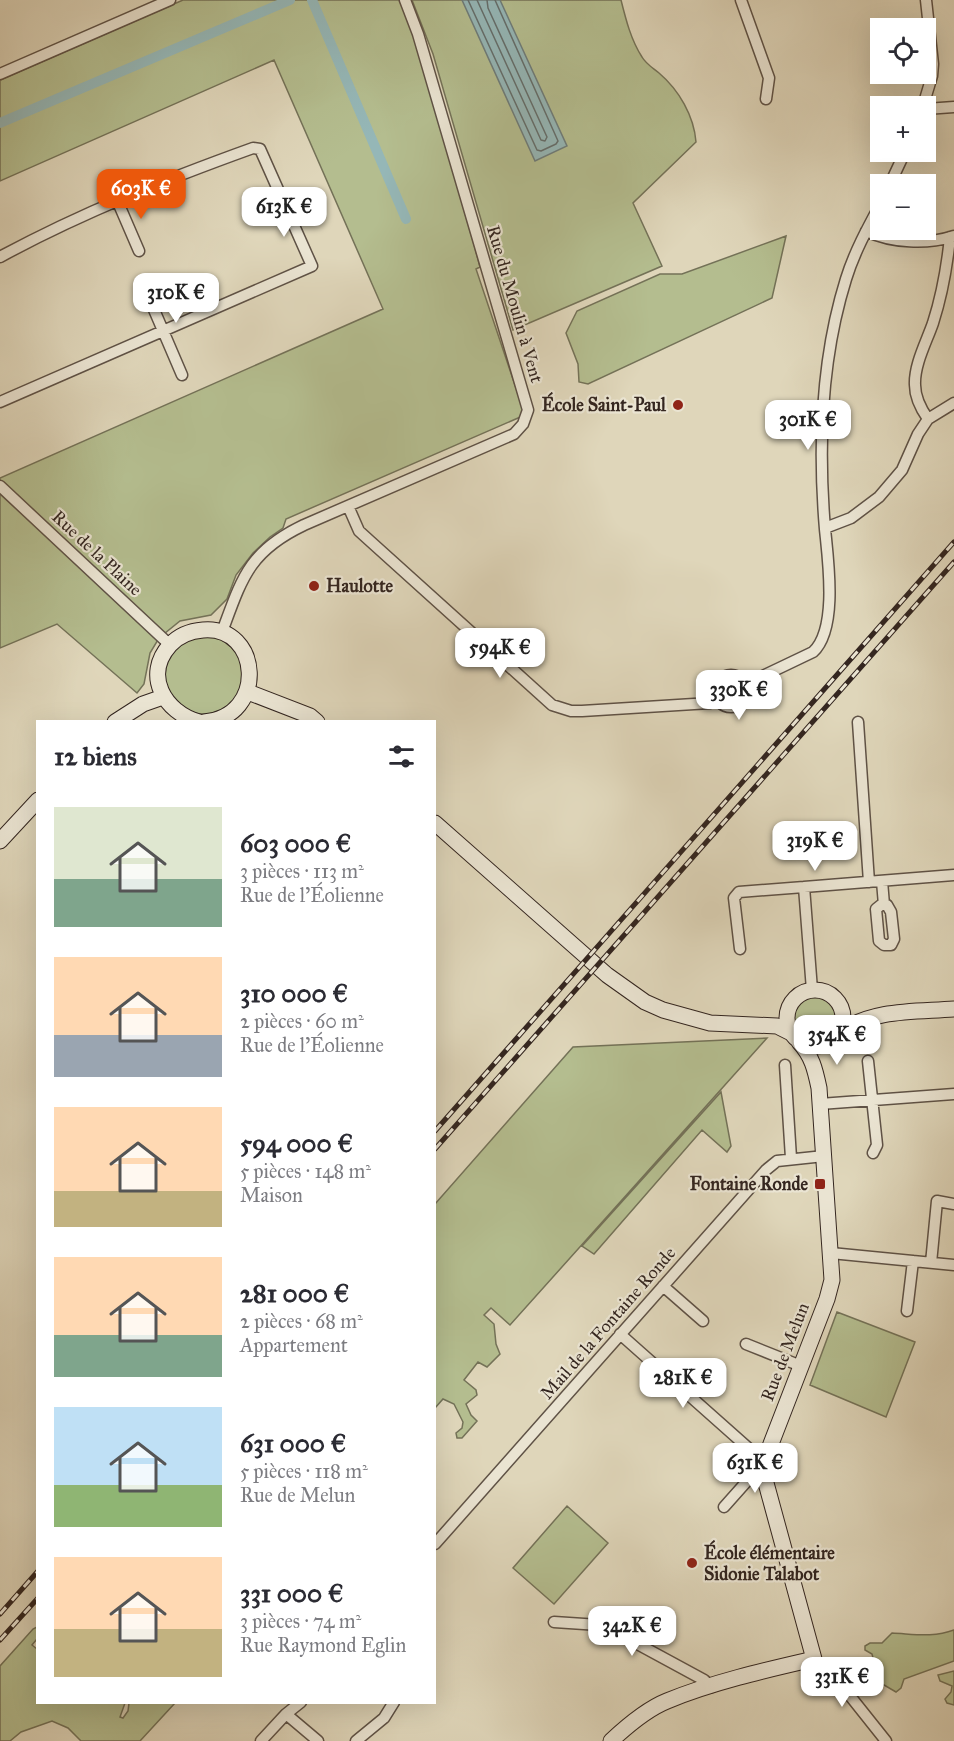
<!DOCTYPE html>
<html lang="fr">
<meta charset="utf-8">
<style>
:root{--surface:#fff;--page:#f2f2f3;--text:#2b2b33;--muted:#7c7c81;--accent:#ea580c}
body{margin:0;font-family:"IM FELL Great Primer",serif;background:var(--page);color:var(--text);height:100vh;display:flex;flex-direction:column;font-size:22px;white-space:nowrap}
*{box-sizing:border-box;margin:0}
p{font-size:20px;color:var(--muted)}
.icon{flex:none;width:33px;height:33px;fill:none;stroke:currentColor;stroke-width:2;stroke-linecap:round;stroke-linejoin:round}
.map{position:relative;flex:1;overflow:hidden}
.side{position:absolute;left:36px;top:720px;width:400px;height:984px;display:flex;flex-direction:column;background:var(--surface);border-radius:0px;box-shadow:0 6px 24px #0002}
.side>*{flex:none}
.fabs{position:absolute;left:870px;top:18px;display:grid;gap:12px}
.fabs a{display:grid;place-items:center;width:66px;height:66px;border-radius:0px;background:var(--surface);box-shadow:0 6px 24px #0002;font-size:30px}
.price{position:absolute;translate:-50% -51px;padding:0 14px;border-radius:12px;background:#fff;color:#222;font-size:20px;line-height:39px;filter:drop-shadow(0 2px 3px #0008)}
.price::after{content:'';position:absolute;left:50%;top:36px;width:18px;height:14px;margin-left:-9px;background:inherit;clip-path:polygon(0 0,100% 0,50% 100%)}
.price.active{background:var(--accent);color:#fff}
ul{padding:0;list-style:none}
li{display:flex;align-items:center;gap:18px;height:150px;padding:0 18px}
li span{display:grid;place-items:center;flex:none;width:168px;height:120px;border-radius:0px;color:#555}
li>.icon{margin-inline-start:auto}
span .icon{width:72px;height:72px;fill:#fffc;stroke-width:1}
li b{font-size:26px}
h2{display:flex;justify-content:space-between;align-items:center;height:72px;padding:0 18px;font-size:26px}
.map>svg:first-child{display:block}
</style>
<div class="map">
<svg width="954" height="1741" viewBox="0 0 954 1741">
<rect width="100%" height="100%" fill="#dfd6ba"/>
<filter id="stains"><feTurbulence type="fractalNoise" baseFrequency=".00333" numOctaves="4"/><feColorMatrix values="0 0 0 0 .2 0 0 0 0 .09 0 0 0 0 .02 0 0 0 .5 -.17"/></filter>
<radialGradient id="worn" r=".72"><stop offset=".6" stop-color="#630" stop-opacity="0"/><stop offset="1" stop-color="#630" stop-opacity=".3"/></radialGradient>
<path fill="#b4bd8f" stroke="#747258" stroke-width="1.5" d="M 183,0 L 399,0 L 410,22 L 475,248 L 480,267 L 476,269 L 525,415 L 286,519 L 283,528 L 270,537 L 253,553 L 236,575 L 227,599 L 211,615 L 180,621 L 159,638 L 150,653 L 144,684 L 137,693 L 57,624 L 0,648 L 0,478 L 383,309 L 274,60 L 0,181 L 0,80 Z
M 412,0 L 621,0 C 626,20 631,40 642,57 C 646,64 653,68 659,73 C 679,90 694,116 696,142 L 633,203 L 662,266 L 513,330 L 433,54 Z
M 786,236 L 772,298 L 588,384 L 579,382 L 578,364 L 566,333 L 577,311 L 660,274 L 682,274 Z
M165 675a39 39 0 1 1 78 0a39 39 0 1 1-78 0Z
M722 692a9 9 0 1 1 18 0a9 9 0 1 1-18 0Z
M791 1019a23 23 0 1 1 46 0a23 23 0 1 1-46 0Z
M 767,1038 L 510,1325 L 491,1308 L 484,1315 L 494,1324 L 496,1344 L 500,1354 L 487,1367 L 478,1362 L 464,1380 L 476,1390 L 477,1395 L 466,1404 L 471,1415 L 477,1421 L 462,1438 L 457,1438 L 456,1433 L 462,1428 L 463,1422 L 454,1404 L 443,1399 L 435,1408 L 435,1204 L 573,1047 Z
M 721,1092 L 731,1146 L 727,1152 L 702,1130 L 594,1254 L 582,1246 Z
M 837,1312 L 915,1342 L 886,1417 L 810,1385 Z
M 567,1506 L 608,1543 L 554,1604 L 513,1568 Z
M 37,1627 L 37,1639 L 32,1645 L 37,1649 L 38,1702 L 125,1703 L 120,1717 L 123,1718 L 128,1711 L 129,1703 L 175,1703 L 140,1741 L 81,1741 L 68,1728 L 52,1721 L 21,1732 L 10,1741 L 0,1741 L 0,1666 L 33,1629 Z
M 954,1630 L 954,1661 L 904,1679 L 901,1688 L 896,1692 L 872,1678 L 868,1662 L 873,1658 L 872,1654 L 865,1650 L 865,1646 L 870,1643 L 882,1643 L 892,1633 C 914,1634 933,1638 954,1630 Z
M 954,1671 L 954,1705 L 947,1703 L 945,1699 L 951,1692 L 952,1686 L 940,1681 L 938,1675 Z"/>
<path fill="#95b7b7" stroke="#6e7d7b" stroke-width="1.5" d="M 462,0 L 500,0 L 567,146 L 535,161 Z"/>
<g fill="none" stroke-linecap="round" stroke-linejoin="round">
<path stroke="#646e6c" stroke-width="1.5" d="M 468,0 L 537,150 L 541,151 L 556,144 L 558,141 L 495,0
M 477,0 L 541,140 L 545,141 L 547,137 L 488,8 L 487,0"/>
<path stroke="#95b7b7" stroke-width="10" d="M 312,0 L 406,219
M 0,123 L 290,0"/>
<defs>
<path id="street" d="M 741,0 L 769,78 L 766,99
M 0,74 L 170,0
M 923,106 L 932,76 L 933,64 L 926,0
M 926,109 L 954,107
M 890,184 L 905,152
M 117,200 L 139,251
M 866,231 C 892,243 927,245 954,236
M 0,257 C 81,213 167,179 253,148 L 260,149 L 312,266 L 0,402
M 143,284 L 182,375
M 928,419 C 921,409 915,398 915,385 C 914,365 926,343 933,323 C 942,295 947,267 950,237
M 0,486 L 170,645
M 348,506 L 359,531 L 370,541 L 552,705 L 571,711 L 582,711 L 710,703 L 717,700
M 825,528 L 851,518 L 879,497 L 902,470 L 918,434 L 928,419 L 954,403
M 222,632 C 242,578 249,551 304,525 L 514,434 L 523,424 L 528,410 L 418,34 L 405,0
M715 691a16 16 0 1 1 32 0a16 16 0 1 1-32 0Z
M 746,684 L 813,652 C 838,629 828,560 825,529 C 818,446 821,359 846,279 C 854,253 867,229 880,205
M 858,722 L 869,882
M 882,881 L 884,905
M 881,905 L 887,905 L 891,912 L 894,939 L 891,945 L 884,945 L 879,941 L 876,909 Z
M 740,949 L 734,898 L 739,892 L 804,887
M 812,990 L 804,887 L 954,875
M 868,1061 L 877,1145 L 873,1153
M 785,1065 L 791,1158
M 820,1104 L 954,1094
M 831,1253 L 954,1265
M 931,1263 L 937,1201 L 954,1204
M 663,1286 L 703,1321
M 907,1311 L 913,1261
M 620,1334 L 764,1462 L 724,1507
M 746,1344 L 801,1366
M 435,1544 L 766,1170 L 777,1161 L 824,1156
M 554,1622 L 599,1625 L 621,1635 L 704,1680 L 712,1687
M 814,1659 L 831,1672 L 886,1741
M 286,1714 L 318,1741
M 261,1741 L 286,1714 L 301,1702
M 356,1741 L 384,1718 L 394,1702"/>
<path id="secondary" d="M 248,692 L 310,716 L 317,722
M 115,722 L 143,704 L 163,697
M 199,722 C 164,712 143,675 170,645 C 179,635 190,631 203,630 C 261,625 268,717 204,722
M 435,823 L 607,975 L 645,1002 L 663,1010 L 710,1023 L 777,1026 L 791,1033
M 0,841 L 38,800
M787 1018a28 28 0 1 1 56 0a28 28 0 1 1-56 0Z
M 840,1032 C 874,1009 914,1012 954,1009
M 611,1741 C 627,1726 647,1709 667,1701 C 713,1682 766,1670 814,1659 L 763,1472 L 764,1462 L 827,1299 L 832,1280 L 819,1088 C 815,1069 812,1056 799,1042"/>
</defs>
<use href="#street" stroke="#5f5246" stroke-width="13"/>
<use href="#secondary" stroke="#342620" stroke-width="17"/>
<use href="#street" stroke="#eae4d2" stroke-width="10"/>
<use href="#secondary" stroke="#eae4d2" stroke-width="15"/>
<defs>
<path id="rail" d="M 435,1131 L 954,542
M 435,1149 L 954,562
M 0,1614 L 38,1571
M 0,1640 L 38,1598"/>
</defs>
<use href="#rail" stroke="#342620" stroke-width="5"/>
<use href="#rail" stroke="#eae4d2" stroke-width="3" stroke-dasharray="9" stroke-linecap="butt"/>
</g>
<g fill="#8f2418" stroke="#eae4d2" stroke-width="2">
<circle cx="678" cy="405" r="6"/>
<circle cx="314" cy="586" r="6"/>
<rect x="814" y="1178" width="12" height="12" rx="3"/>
<circle cx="692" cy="1563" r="6"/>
</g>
<g text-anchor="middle" stroke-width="4.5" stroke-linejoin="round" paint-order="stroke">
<g font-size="18" fill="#342620" stroke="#eae4d2">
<text transform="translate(515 304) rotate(74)" y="6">Rue du Moulin à Vent</text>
<text transform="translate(97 553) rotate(43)" y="6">Rue de la Plaine</text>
<text transform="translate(608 1323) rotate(-49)" y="6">Mail de la Fontaine Ronde</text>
<text transform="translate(785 1352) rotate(-69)" y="6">Rue de Melun</text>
</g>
<g font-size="18" font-weight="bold" fill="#342620" stroke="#eae4d2" text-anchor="end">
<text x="666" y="411">École Saint-Paul</text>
<text x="326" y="592" text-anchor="start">Haulotte</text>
<text x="808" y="1190">Fontaine Ronde</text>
<text x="704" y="1559" text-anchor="start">École élémentaire<tspan x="704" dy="21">Sidonie Talabot</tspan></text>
</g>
</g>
<rect width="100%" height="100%" filter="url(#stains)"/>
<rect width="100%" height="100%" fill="url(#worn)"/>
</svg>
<div class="fabs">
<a><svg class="icon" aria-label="locate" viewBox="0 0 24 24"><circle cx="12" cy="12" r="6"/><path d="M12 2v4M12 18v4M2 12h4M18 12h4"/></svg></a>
<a>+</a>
<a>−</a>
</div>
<b class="price active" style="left:141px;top:220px">603K €</b>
<b class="price" style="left:284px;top:238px">613K €</b>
<b class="price" style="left:176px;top:324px">310K €</b>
<b class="price" style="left:808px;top:451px">301K €</b>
<b class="price" style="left:500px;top:679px">594K €</b>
<b class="price" style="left:739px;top:721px">330K €</b>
<b class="price" style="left:815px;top:872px">319K €</b>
<b class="price" style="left:837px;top:1066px">354K €</b>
<b class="price" style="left:683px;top:1409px">281K €</b>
<b class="price" style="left:755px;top:1494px">631K €</b>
<b class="price" style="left:632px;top:1657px">342K €</b>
<b class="price" style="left:842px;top:1708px">331K €</b>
<section class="side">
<h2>12 biens<svg class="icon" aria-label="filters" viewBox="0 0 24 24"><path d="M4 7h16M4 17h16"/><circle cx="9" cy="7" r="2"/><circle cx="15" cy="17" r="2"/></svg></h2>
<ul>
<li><span style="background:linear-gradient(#dfe7d0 60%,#7fa58c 0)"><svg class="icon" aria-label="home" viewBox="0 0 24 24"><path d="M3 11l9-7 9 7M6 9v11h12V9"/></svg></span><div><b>603 000 €</b><p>3 pièces · 113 m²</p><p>Rue de l'Éolienne</p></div></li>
<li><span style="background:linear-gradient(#ffd9b3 65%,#9aa5b1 0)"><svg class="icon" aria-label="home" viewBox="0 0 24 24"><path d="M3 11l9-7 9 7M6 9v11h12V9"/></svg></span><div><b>310 000 €</b><p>2 pièces · 60 m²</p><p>Rue de l'Éolienne</p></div></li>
<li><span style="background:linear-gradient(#ffd9b3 70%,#c2b280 0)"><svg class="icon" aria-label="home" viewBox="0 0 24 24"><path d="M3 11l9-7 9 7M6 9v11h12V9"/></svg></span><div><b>594 000 €</b><p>5 pièces · 148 m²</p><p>Maison</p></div></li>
<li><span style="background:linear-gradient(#ffd9b3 65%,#7fa58c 0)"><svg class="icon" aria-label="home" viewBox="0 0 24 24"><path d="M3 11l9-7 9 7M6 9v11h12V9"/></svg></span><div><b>281 000 €</b><p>2 pièces · 68 m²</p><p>Appartement</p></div></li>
<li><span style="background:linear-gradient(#bfe0f5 65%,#8fb573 0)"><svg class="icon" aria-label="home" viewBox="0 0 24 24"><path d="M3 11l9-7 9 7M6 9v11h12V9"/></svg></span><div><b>631 000 €</b><p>5 pièces · 118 m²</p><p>Rue de Melun</p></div></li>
<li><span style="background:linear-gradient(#ffd9b3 60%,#c2b280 0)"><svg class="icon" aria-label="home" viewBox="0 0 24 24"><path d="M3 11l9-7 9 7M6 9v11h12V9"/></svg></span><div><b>331 000 €</b><p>3 pièces · 74 m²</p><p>Rue Raymond Eglin</p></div></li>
</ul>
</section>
</div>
